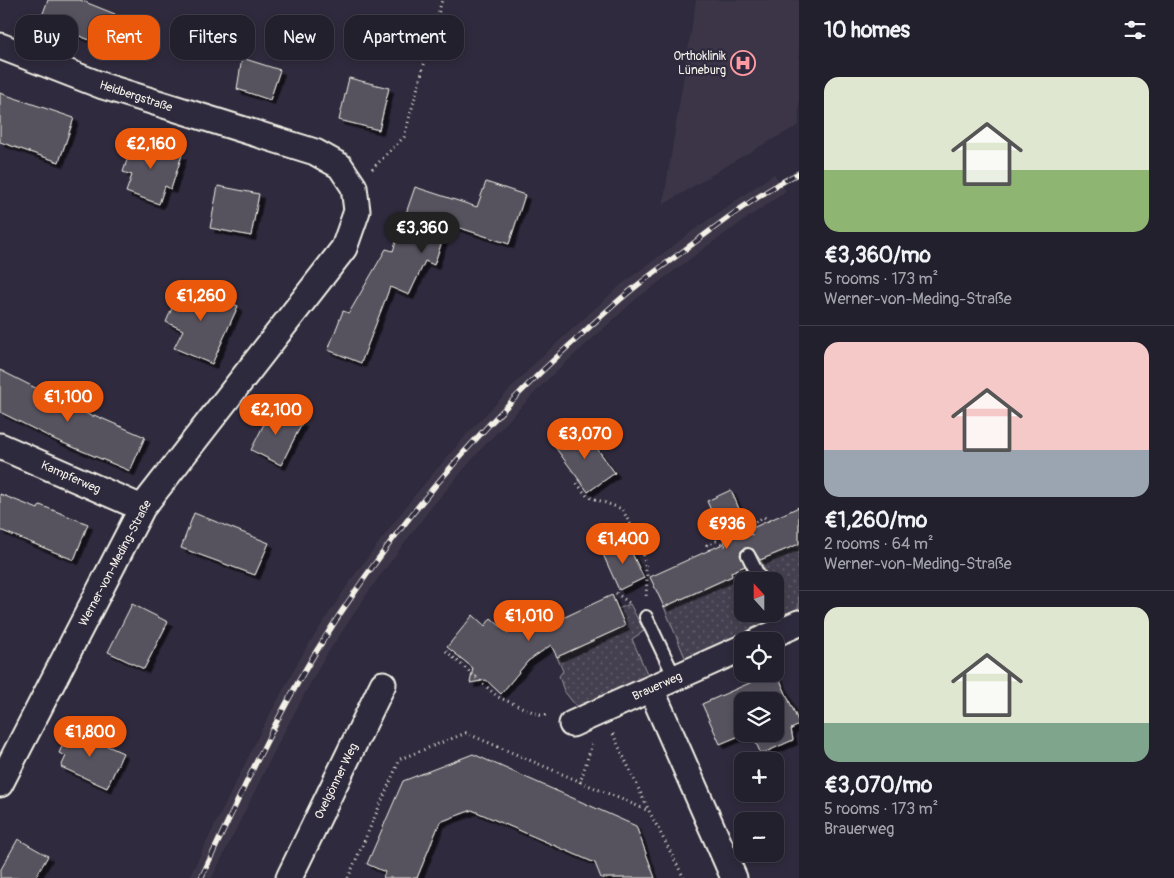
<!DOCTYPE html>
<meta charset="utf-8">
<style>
:root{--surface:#23202e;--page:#2f2d3a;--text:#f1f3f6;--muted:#a3a3aa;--line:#403e4a;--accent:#ea580c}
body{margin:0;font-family:Pangolin,sans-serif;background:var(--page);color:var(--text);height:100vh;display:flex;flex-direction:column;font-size:19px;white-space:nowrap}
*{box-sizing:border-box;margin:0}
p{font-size:16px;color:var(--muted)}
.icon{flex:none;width:28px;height:28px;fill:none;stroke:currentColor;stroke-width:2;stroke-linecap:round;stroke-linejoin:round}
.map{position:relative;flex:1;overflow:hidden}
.drawer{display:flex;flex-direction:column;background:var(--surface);width:375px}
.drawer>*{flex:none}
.top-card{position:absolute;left:15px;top:15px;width:475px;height:45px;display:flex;gap:10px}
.needle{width:32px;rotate:339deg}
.tools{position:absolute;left:734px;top:572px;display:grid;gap:10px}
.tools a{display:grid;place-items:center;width:50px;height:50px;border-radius:10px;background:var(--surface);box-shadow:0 2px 8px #0003,0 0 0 1px var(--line);font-size:25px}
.price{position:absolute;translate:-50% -42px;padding:0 11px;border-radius:18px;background:var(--accent);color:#fff;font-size:16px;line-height:32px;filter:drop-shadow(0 1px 2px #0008)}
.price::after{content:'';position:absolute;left:50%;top:30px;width:15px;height:11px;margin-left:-8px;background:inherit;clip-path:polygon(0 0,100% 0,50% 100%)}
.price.active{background:#222;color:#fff}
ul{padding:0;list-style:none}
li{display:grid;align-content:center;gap:10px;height:265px;padding:0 25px}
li+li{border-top:1px solid var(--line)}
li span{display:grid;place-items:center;height:155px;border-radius:15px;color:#555}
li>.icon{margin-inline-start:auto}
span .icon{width:90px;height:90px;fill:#fffc;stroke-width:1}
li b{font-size:21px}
h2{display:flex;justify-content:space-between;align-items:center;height:60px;padding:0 25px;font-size:21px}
.tag{padding:0 18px;border-radius:15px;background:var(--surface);box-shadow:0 2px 8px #0003,0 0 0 1px var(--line);font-size:18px;line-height:45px}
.tag.active{background:var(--accent);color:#fff}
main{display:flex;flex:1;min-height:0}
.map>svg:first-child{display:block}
</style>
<main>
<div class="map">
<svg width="799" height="878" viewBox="0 0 799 878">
<defs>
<pattern id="garden-dots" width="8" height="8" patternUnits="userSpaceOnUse" patternTransform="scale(1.25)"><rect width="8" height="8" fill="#454050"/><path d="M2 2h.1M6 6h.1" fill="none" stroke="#605c69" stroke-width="1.8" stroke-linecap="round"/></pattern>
<filter id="shadow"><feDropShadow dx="4.5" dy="4.5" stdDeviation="0" flood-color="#0009"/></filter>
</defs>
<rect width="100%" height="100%" fill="#2f2a3d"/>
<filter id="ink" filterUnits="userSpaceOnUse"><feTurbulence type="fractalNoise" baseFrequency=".02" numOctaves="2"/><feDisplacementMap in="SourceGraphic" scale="10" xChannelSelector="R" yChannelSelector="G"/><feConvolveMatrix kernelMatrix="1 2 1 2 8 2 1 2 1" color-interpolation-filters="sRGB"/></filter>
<g filter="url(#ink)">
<path fill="#3b3647" d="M 696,0 L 799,0 L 799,125 L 741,157 L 663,205 Z
M 774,174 L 786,191 L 710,244 L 635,300 L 550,377 L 482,448 L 430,509 L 371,588 L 323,660 L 282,736 L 212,878 L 189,878 L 263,727 L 305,650 L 353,577 L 414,496 L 467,434 L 536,362 L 622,284 L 698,227 Z"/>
<path fill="url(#garden-dots)" stroke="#9c989c" d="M 799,544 L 799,608 L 786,614 L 775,591 L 775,581 L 770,581 L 760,560 Z
M 728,552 L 747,565 L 754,581 L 742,581 L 742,614 L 770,614 L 772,619 L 686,660 L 664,607 L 736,575 Z
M 630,604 L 644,631 L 632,639 L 649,678 L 580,711 L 564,691 L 559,676 L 563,671 L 557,657 L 625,626 L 618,609 Z"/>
<path fill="#56525f" stroke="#f4f1e8" filter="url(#shadow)" d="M 48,0 L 80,0 L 115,14 L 103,45 L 40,21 Z
M 242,58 L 280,70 L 270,100 L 237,89 Z
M 349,78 L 389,88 L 379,130 L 339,120 Z
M 0,93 L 74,118 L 59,162 L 0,142 Z
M 134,139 L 182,155 L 171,189 L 165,186 L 159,204 L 126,192 L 132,175 L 123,172 Z
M 486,182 L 525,195 L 509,244 L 448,224 L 434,265 L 425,261 L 409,295 L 390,287 L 361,363 L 328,350 L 343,311 L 349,313 L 386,249 L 393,251 L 415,187 L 477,207 Z
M 218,186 L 259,194 L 251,236 L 210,228 Z
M 183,283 L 238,306 L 212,364 L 174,348 L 183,330 L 166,322 Z
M 0,370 L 93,417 L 94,415 L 145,437 L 130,471 L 56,440 L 0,412 Z
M 272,408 L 302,423 L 281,465 L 251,450 Z
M 582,428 L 615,473 L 588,492 L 555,447 Z
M 731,490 L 748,530 L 799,507 L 799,544 L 760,560 L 753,549 L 745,548 L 741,551 L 740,555 L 745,566 L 731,572 L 732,576 L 664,607 L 650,577 L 725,543 L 707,501 Z
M 0,494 L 38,509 L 40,505 L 88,524 L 74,560 L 0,530 Z
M 194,513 L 269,543 L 255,575 L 181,548 Z
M 626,541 L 644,578 L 619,590 L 602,552 Z
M 612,595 L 625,626 L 557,657 L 551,645 L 528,661 L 501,694 L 486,680 L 470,683 L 473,668 L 447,647 L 473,615 L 485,626 L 491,618 L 508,633 L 531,622 L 535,631 Z
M 132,604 L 168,622 L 144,669 L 108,652 Z
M 775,671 L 776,671 L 799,723 L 799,725 L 791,729 L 793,740 L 761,754 L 752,734 L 775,734 L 775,701 L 742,701 L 742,734 L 744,734 L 720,744 L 702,704 L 770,674 L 775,674 Z
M 70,729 L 123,753 L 107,788 L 61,767 L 66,756 L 59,753 Z
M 473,754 L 636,826 L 655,878 L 601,878 L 595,863 L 472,810 L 440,822 L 417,878 L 383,878 L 385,872 L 367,864 L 403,781 Z
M 18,839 L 48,856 L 35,878 L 0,878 L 0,871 Z"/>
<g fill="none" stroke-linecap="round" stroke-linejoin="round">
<defs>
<path id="lane" d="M 748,555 L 761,581
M 775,610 L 785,630
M 646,617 L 675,678"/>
<path id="street" d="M 0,46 L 103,86 L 315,152 L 340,166 L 354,187 L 357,211 L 344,248 L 142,508 L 0,784
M 0,446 L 142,508
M 758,641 L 799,623
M 651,689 L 734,878
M 572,724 L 742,648
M 289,878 L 383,684"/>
</defs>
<use href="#lane" stroke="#f4f1e8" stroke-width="16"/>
<use href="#street" stroke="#f4f1e8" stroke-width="29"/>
<path stroke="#f4f1e8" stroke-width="3" stroke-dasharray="1 4" stroke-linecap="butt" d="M 372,169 L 404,137 L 442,0
M 579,480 L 576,482 L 587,496 L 622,509 L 642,546 L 647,576 L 646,599
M 751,535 L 753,523 L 764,517 L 769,521
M 709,550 L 707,545 L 716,541 L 729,547
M 616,593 L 632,605
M 446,651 L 498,697 L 540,715 L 549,715
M 476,677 L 479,673
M 746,677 L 749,676 L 752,681
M 613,734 L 649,811 L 684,878
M 580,783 L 592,744
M 348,878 L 400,759 L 466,733 L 649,811"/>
<use href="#lane" stroke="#2f2a3d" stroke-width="12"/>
<use href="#street" stroke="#2f2a3d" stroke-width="25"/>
<defs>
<path id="rail" d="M 201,878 C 237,803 271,726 314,655 C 387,535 479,426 583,333 C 598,319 613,305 629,292 C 646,278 664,265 682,252 C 719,224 758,194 799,173"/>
</defs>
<use href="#rail" stroke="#f4f1e8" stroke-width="5.5"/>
<use href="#rail" stroke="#2f2a3d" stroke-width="4" stroke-dasharray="11" stroke-linecap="butt"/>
</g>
</g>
<defs>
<symbol id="hospital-ring" viewBox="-11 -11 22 22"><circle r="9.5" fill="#2f2a3d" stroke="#ff9aa2" stroke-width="1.5"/><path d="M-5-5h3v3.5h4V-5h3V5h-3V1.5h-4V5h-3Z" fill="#ff9aa2"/></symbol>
</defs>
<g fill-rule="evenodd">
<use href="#hospital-ring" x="729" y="49" width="28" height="28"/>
</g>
<g text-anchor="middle" stroke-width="4.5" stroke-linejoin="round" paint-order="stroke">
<g font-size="12" fill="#f4f1e8" stroke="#2f2a3d" text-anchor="end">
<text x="726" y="60">Orthoklinik<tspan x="726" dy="14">Lüneburg</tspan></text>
</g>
<g font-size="12" fill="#f4f1e8" stroke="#2f2a3d">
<text transform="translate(136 96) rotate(18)" y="4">Heidbergstraße</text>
<text transform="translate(71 477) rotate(24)" y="4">Kampferweg</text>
<text transform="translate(115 563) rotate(-62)" y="4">Werner-von-Meding-Straße</text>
<text transform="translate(657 686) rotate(-24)" y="4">Brauerweg</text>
<text transform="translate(336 781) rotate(-64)" y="4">Ovelgönner Weg</text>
</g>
</g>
</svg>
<div class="tools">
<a><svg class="needle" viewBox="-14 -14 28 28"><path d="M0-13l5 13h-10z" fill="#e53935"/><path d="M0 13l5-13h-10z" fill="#a3a3aa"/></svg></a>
<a><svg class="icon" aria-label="locate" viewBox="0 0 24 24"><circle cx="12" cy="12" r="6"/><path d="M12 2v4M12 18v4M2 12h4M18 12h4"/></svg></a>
<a><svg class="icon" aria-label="layers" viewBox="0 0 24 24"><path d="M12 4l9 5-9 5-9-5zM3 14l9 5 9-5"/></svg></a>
<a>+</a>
<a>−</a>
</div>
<b class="price" style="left:151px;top:170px">€2,160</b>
<b class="price active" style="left:422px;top:254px">€3,360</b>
<b class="price" style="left:201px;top:322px">€1,260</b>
<b class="price" style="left:68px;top:423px">€1,100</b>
<b class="price" style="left:276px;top:436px">€2,100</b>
<b class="price" style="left:585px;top:460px">€3,070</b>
<b class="price" style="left:727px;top:550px">€936</b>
<b class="price" style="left:623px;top:565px">€1,400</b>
<b class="price" style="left:529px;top:642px">€1,010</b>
<b class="price" style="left:90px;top:758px">€1,800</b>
<div class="top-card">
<a class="tag">Buy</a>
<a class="tag active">Rent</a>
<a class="tag">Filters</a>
<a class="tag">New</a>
<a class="tag">Apartment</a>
</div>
</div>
<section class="drawer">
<h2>10 homes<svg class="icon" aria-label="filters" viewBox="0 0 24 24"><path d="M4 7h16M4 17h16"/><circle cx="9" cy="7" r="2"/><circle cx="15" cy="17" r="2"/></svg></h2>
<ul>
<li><span style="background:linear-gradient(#dfe7d0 60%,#8fb573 0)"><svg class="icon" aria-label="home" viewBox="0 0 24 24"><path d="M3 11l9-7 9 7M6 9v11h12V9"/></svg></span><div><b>€3,360/mo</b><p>5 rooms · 173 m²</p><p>Werner-von-Meding-Straße</p></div></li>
<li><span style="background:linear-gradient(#f6c9c9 70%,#9aa5b1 0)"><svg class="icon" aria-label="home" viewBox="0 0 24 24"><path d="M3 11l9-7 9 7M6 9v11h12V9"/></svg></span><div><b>€1,260/mo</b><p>2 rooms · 64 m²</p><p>Werner-von-Meding-Straße</p></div></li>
<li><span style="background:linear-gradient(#dfe7d0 75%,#7fa58c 0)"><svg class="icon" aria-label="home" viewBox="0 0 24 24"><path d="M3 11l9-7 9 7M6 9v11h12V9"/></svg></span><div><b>€3,070/mo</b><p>5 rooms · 173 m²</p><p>Brauerweg</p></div></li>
</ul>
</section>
</main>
